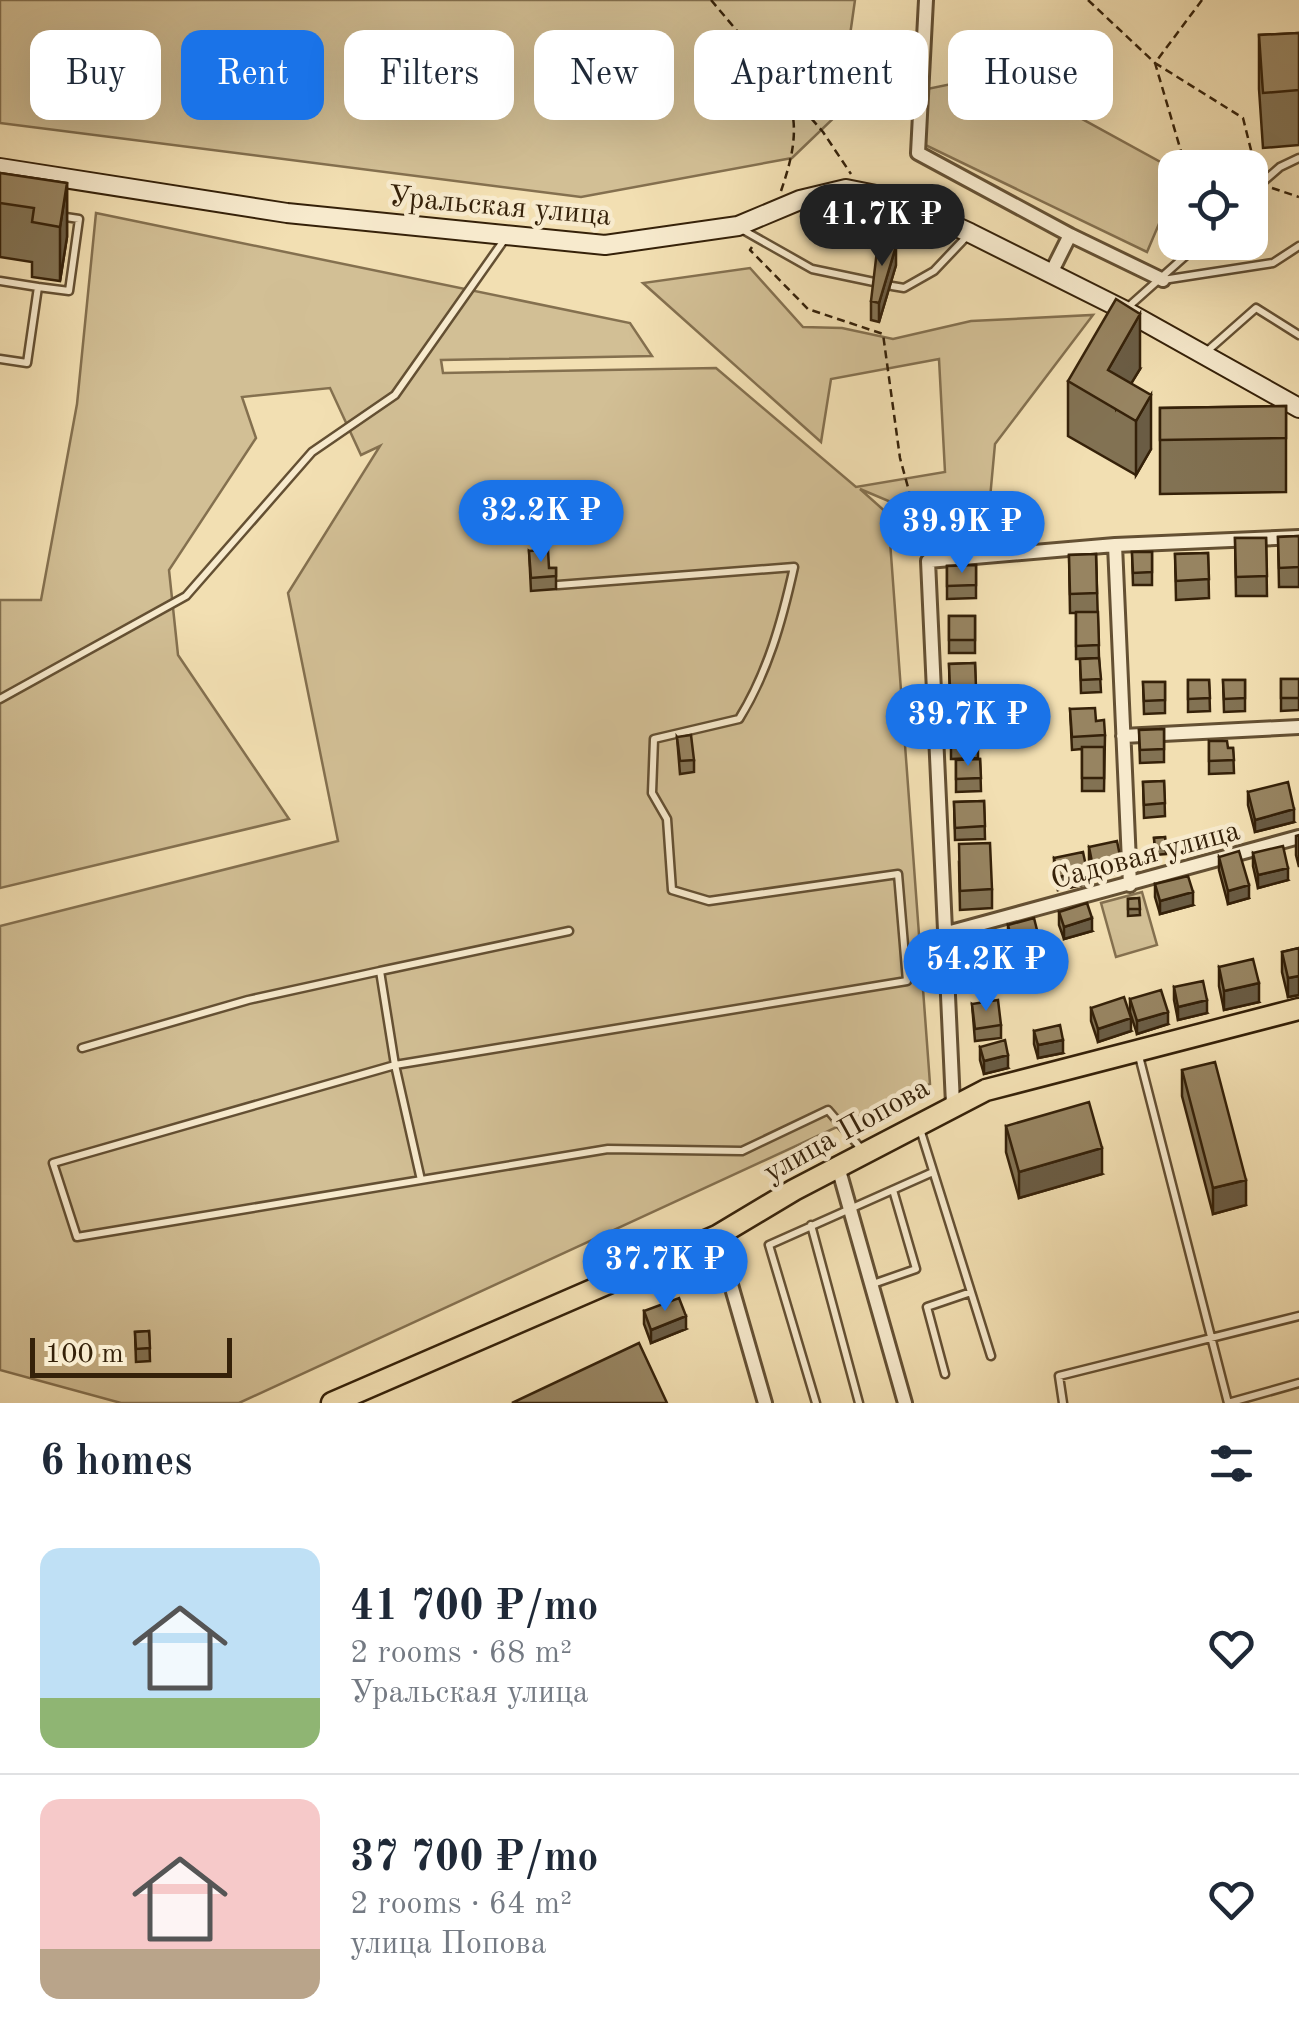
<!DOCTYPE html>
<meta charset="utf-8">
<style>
:root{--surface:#fff;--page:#f6f6f7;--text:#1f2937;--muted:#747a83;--line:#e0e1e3;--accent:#1a73e8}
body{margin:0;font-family:"Old Standard TT",serif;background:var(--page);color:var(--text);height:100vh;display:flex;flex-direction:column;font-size:38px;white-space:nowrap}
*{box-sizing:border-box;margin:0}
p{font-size:32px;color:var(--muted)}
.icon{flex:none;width:55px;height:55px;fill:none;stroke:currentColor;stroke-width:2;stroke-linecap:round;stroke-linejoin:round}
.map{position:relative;height:1403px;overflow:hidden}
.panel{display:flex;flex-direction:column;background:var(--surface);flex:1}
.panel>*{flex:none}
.hud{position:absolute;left:30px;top:30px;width:1240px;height:90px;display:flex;gap:20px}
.controls{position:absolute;left:1158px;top:150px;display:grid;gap:20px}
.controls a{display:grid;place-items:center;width:110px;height:110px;border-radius:20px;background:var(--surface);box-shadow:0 10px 40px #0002;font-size:50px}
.scale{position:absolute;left:30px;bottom:25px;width:202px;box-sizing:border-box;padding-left:10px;border:5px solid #352109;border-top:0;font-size:28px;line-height:35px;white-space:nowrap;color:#352109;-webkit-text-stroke:8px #f7eacd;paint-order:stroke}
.price{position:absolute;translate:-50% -85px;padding:0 22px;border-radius:35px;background:var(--accent);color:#fff;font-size:32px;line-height:65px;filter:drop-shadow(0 2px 5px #0008)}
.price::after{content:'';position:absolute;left:50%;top:60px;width:30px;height:22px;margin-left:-15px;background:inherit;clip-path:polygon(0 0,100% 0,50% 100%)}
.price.current{background:#222;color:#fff}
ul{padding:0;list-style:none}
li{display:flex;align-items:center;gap:30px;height:250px;padding:0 40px}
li+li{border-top:2px solid var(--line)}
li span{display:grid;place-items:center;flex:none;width:280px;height:200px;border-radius:20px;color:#555}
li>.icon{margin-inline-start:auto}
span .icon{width:120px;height:120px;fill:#fffc;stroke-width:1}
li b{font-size:42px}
h2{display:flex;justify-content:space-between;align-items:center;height:120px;padding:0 40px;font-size:42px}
.pill{padding:0 35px;border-radius:20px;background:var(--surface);box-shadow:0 10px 40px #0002;font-size:35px;line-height:90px}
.pill.current{background:var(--accent);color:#fff}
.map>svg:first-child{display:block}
</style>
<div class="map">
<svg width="1299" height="1403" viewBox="0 0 1299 1403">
<rect width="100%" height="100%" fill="#f2dfb2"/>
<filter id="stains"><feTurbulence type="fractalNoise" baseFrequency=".002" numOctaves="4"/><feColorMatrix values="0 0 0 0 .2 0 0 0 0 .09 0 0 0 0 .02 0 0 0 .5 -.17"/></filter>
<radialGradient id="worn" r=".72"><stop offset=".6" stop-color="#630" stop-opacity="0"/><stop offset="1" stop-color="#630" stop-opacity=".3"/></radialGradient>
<path fill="#d2bf95" stroke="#84704f" stroke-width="2.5" d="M 0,0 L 855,0 L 839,113 L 792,158 L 581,197 L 0,123 Z
M 1000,74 L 1175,170 L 1175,186 L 1147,252 L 917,141 L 927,89 Z
M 96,213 L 630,323 L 652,356 L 441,360 L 443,373 L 716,368 L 856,487 L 945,472 L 939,359 L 831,379 L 821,442 L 643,283 L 750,268 L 803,327 L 842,328 L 893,339 L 971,321 L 1093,315 L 995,444 L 986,542 L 860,489 L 888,514 L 930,1084 L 239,1403 L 121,1403 L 0,1370 L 0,926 L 338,841 L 288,593 L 380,446 L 361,455 L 330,388 L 242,397 L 256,438 L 169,570 L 178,655 L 289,819 L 0,888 L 0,600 L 41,600 L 77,404 Z
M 1142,892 L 1157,945 L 1116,957 L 1101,903 Z"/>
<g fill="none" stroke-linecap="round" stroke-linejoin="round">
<defs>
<path id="lane" d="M 1250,193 L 1280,167 L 1299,158
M 743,230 L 812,269 L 874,282
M 1163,280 L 1273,263 L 1299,246
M 0,281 L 38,287
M 892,286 L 904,288 L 934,271 L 970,233
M 1127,308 L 1201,242
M 1205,353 L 1256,308 L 1299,335
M 0,359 L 27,363 L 38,287 L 69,291 L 79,219 L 59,216
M 558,585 L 794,567 C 782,621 768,672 739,719 L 654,739 L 652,793 L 667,819 L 672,890 L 709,901 L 898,874 L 907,981 L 395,1065 L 53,1163 L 77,1237 L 608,1149 L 742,1151 L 828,1110 L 864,1152
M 0,699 L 186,596 L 312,452 L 395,395 L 507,236
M 82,1048 L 248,1000 L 380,971
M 1139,1056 L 1228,1403
M 920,1129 L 991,1356
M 421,1180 L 395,1065 L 380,971 L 569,931
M 811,1225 L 859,1403
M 873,1284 L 916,1269 L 893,1190
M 945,1374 L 927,1307 L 971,1292
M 816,1403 L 769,1245 L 933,1172
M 1063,1403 L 1059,1376 L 1299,1316
M 1228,1403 L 1299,1383"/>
<path id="street" d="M 926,0 L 918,153 L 1070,235
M 1051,273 L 1070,235 L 1163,280
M 1115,545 L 1130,885
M 1123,736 L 1299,727
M 947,933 L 1299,837
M 953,1104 L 928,561 L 1115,545 L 1299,537
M 838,1167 L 905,1403
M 717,1236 L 765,1403"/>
<path id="secondary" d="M 0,168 L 287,213 L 605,245 L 738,226 L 800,200 L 846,189 L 896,199 L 970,233 L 1124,310 L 1299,408"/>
<path id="primary" d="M 332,1403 L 717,1236 L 794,1190 L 986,1090 L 1299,1009"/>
</defs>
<use href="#lane" stroke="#645033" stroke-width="11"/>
<use href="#street" stroke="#645033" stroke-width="18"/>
<use href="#secondary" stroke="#352109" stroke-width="22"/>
<use href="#primary" stroke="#352109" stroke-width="25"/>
<path stroke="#352109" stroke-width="2.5" stroke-dasharray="8 5" stroke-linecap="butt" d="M 711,0 L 781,83
M 1088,0 L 1155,63 L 1183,158 L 1209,168
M 1202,0 L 1155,63 L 1243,118 L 1257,174
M 786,89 L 823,132 L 851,174
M 1272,188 L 1299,197
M 781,191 C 794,153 802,119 781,83
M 752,247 L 750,250 L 808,309 L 883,334 L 900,458 L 925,550"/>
<use href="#lane" stroke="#f7eacd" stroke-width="6"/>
<use href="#street" stroke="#f7eacd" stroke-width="12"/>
<use href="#secondary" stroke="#f7eacd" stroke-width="18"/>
<use href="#primary" stroke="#f2dfb2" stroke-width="20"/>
</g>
<path fill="#827253" stroke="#352109" stroke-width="2.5" d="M 1299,33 L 1299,145 L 1263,148 L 1259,89 L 1259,35 Z
M 0,173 L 67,183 L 67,237 L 60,281 L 32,277 L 32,262 L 0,257 Z
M 821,221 L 839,222 L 837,236 L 821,234 Z
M 896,265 L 879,322 L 871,320 L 871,301 Z
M 1140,369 L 1131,383 L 1151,449 L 1136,475 L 1068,436 L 1068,381 Z
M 1286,406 L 1286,492 L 1160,494 L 1160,408 Z
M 1299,536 L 1299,587 L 1279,587 L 1278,537 Z
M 1235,538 L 1266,538 L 1267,596 L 1236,596 Z
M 529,551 L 549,568 L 556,568 L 556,589 L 531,591 Z
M 1132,552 L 1152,552 L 1152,585 L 1133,585 Z
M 1208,553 L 1209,598 L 1176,600 L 1175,554 Z
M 1096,554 L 1099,658 L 1076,659 L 1076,613 L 1070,613 L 1069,555 Z
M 976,565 L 976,598 L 947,599 L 947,566 Z
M 949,616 L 975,616 L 975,653 L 949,653 Z
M 1099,658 L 1101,692 L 1081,693 L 1080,659 Z
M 975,663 L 976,700 L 950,701 L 949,664 Z
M 1281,679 L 1299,679 L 1299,710 L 1281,711 Z
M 1188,680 L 1209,680 L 1210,711 L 1188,712 Z
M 1223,680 L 1245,680 L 1245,711 L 1224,712 Z
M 1143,682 L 1165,682 L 1165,713 L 1144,714 Z
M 1070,709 L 1096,721 L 1105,735 L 1104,791 L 1082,791 L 1082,749 L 1072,750 Z
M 951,725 L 978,746 L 978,758 L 951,759 Z
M 1164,729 L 1164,762 L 1140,763 L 1139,730 Z
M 677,737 L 694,760 L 694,772 L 680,774 Z
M 1209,741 L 1228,748 L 1233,748 L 1234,773 L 1209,774 Z
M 980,759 L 981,791 L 956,792 L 956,760 Z
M 1164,781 L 1165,816 L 1144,818 L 1143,782 Z
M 1248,792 L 1294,822 L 1255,832 L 1248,805 Z
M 984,801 L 985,839 L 955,840 L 954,802 Z
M 1299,835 L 1299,867 L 1296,855 L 1296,836 Z
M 1165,837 L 1166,854 L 1155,855 L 1154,838 Z
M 1089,847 L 1121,873 L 1093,880 L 1089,860 Z
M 1253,853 L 1288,880 L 1258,888 L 1253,866 Z
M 1219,857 L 1249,898 L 1228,904 L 1219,870 Z
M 1054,858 L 1087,884 L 1058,890 L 1054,871 Z
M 959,863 L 992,889 L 992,908 L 960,910 Z
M 1155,884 L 1193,905 L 1160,914 L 1155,897 Z
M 1139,898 L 1140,915 L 1128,916 L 1128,899 Z
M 1059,912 L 1092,931 L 1064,939 L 1059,925 Z
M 1008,925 L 1038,947 L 1012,954 L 1008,938 Z
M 960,938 L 993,957 L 993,969 L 964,974 L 960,950 Z
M 1299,948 L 1299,995 L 1288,997 L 1282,972 L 1282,952 Z
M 1020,953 L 1054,983 L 1025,990 L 1020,966 Z
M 1219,967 L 1259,1002 L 1224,1010 L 1219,986 Z
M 1174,987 L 1207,1013 L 1178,1020 L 1174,1000 Z
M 1130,999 L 1168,1024 L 1137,1034 L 1130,1012 Z
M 972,1004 L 1001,1025 L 1001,1038 L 975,1041 Z
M 1091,1008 L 1131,1031 L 1098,1042 L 1091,1021 Z
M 1034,1031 L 1063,1053 L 1038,1058 L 1034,1044 Z
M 980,1047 L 1008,1068 L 984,1074 L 980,1060 Z
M 1182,1070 L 1246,1205 L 1213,1214 L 1182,1096 Z
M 1006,1126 L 1102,1174 L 1019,1198 L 1006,1152 Z
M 644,1311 L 686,1329 L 651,1343 L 644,1324 Z
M 149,1331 L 150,1361 L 136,1362 L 135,1332 Z"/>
<path fill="#6a5c44" stroke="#352109" stroke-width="2.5" d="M 67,183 L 67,237 L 60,281 L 60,227 Z
M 896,246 L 896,265 L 879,322 L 879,303 Z
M 1140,314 L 1140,369 L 1116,409 L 1108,370 Z
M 1151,395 L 1151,449 L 1136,475 L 1136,421 Z
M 1294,809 L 1294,822 L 1255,832 L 1255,820 Z
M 1121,861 L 1121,873 L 1093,880 L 1093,867 Z
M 1288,868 L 1288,880 L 1258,888 L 1258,875 Z
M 1087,871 L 1087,884 L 1058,890 L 1058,877 Z
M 1249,885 L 1249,898 L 1228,904 L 1228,891 Z
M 1193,892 L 1193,905 L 1160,914 L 1160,901 Z
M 1092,918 L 1092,931 L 1064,939 L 1064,927 Z
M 1038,934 L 1038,947 L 1012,954 L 1012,941 Z
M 1054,971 L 1054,983 L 1025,990 L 1025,977 Z
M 1299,976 L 1299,995 L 1288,997 L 1288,978 Z
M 1259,983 L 1259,1002 L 1224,1010 L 1224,991 Z
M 1207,1000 L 1207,1013 L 1178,1020 L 1178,1007 Z
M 1168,1012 L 1168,1024 L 1137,1034 L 1137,1021 Z
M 1131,1018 L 1131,1031 L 1098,1042 L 1098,1029 Z
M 1063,1040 L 1063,1053 L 1038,1058 L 1038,1045 Z
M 1008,1055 L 1008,1068 L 984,1074 L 984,1061 Z
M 1102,1148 L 1102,1174 L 1019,1198 L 1019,1172 Z
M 1246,1180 L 1246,1205 L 1213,1214 L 1213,1188 Z
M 686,1316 L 686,1329 L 651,1343 L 651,1330 Z"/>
<path fill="#978461" stroke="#352109" stroke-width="2.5" d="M 1299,33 L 1299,90 L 1263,93 L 1259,35 Z
M 0,173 L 67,183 L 60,227 L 32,222 L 34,208 L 0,203 Z
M 823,207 L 839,209 L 837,223 L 821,221 Z
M 878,242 L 896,246 L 879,303 L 871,301 Z
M 1116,299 L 1140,314 L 1108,370 L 1151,395 L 1136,421 L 1068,381 Z
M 1286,406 L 1286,438 L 1160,440 L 1160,408 Z
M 1299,536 L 1299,567 L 1279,568 L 1278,537 Z
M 1235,538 L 1266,538 L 1267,576 L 1236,577 Z
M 548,550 L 549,568 L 556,568 L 556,576 L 531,578 L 529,551 Z
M 1132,552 L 1152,552 L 1152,572 L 1133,573 Z
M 1208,553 L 1209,579 L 1176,581 L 1175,554 Z
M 1096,554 L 1097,593 L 1070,594 L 1069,555 Z
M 976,565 L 976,585 L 947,586 L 947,566 Z
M 1076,612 L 1098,612 L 1099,645 L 1076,646 Z
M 949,616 L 975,616 L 975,640 L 949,640 Z
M 1099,658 L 1101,679 L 1081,680 L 1080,659 Z
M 975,663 L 976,687 L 950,688 L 949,664 Z
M 1281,679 L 1299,679 L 1299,698 L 1281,698 Z
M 1188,680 L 1209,680 L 1210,698 L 1188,699 Z
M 1223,680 L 1245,680 L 1245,698 L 1224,699 Z
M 1143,682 L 1165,682 L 1165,700 L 1144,701 Z
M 1095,708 L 1096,721 L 1104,720 L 1105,735 L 1072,737 L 1070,709 Z
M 978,724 L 978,746 L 951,746 L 951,725 Z
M 1164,729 L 1164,749 L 1140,750 L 1139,730 Z
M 691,735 L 694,760 L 680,761 L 677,737 Z
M 1209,741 L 1227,741 L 1228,748 L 1233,748 L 1234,760 L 1209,761 Z
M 1082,747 L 1104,747 L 1104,778 L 1082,778 Z
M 980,759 L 981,778 L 956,779 L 956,760 Z
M 1164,781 L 1165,803 L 1144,805 L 1143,782 Z
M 1288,782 L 1294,809 L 1255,820 L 1248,792 Z
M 984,801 L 985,826 L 955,828 L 954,802 Z
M 1165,837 L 1166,847 L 1155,848 L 1154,838 Z
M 1117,841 L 1121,861 L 1093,867 L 1089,847 Z
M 990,843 L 992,889 L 960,891 L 959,844 Z
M 1283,846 L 1288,868 L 1258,875 L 1253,853 Z
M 1239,851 L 1249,885 L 1228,891 L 1219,857 Z
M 1083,852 L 1087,871 L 1058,877 L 1054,858 Z
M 1188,876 L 1193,892 L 1160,901 L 1155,884 Z
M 1139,898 L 1140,909 L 1128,909 L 1128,899 Z
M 1087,903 L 1092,918 L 1064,927 L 1059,912 Z
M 1034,918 L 1038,934 L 1012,941 L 1008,925 Z
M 989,933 L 993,957 L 964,961 L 960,938 Z
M 1050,947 L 1054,971 L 1025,977 L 1020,953 Z
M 1299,948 L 1299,976 L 1288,978 L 1282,952 Z
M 1253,959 L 1259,983 L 1224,991 L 1219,967 Z
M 1203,981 L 1207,1000 L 1178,1007 L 1174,987 Z
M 1161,990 L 1168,1012 L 1137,1021 L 1130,999 Z
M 1124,997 L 1131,1018 L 1098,1029 L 1091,1008 Z
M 998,1000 L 1001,1025 L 975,1029 L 972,1004 Z
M 1060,1025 L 1063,1040 L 1038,1045 L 1034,1031 Z
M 1005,1040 L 1008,1055 L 984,1061 L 980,1047 Z
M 1215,1062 L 1246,1180 L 1213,1188 L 1182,1070 Z
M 1089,1102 L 1102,1148 L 1019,1172 L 1006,1126 Z
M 679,1298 L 686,1316 L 651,1330 L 644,1311 Z
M 149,1331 L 150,1348 L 136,1349 L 135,1332 Z
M 639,1343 L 667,1403 L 512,1403 Z"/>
<g text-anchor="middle" stroke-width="9" stroke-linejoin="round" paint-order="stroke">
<g font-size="30" fill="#352109" stroke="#f7eacd">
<text transform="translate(500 205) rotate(5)" y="10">Уральская улица</text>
<text transform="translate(1145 854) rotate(-15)" y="10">Садовая улица</text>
<text transform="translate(846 1129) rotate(-29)" y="10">улица Попова</text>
</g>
</g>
<rect width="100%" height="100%" filter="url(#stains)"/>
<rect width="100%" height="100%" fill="url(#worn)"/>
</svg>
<div class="controls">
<a><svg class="icon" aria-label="locate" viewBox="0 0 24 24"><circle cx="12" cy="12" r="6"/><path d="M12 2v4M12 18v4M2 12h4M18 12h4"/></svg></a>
</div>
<div class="scale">100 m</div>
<b class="price current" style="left:882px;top:269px">41.7K ₽</b>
<b class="price" style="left:541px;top:565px">32.2K ₽</b>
<b class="price" style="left:962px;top:576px">39.9K ₽</b>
<b class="price" style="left:968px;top:769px">39.7K ₽</b>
<b class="price" style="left:986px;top:1014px">54.2K ₽</b>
<b class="price" style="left:665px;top:1314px">37.7K ₽</b>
<div class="hud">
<a class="pill">Buy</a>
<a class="pill current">Rent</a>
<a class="pill">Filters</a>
<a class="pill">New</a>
<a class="pill">Apartment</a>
<a class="pill">House</a>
</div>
</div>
<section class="panel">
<h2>6 homes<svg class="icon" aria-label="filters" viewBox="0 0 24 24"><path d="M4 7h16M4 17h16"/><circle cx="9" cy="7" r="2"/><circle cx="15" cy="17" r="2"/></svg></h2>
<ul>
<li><span style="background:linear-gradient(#bfe0f5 75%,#8fb573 0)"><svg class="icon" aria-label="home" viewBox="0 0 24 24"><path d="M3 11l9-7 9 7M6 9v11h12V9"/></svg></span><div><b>41 700 ₽/mo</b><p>2 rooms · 68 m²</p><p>Уральская улица</p></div><svg class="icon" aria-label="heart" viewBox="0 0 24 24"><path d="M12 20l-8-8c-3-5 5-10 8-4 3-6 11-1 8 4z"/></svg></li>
<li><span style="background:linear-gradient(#f6c9c9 75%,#b9a48a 0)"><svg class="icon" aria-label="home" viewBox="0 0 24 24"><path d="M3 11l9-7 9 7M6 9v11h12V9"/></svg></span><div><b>37 700 ₽/mo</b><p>2 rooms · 64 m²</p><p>улица Попова</p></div><svg class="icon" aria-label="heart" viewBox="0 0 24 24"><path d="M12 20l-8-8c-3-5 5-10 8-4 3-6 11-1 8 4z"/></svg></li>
</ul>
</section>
